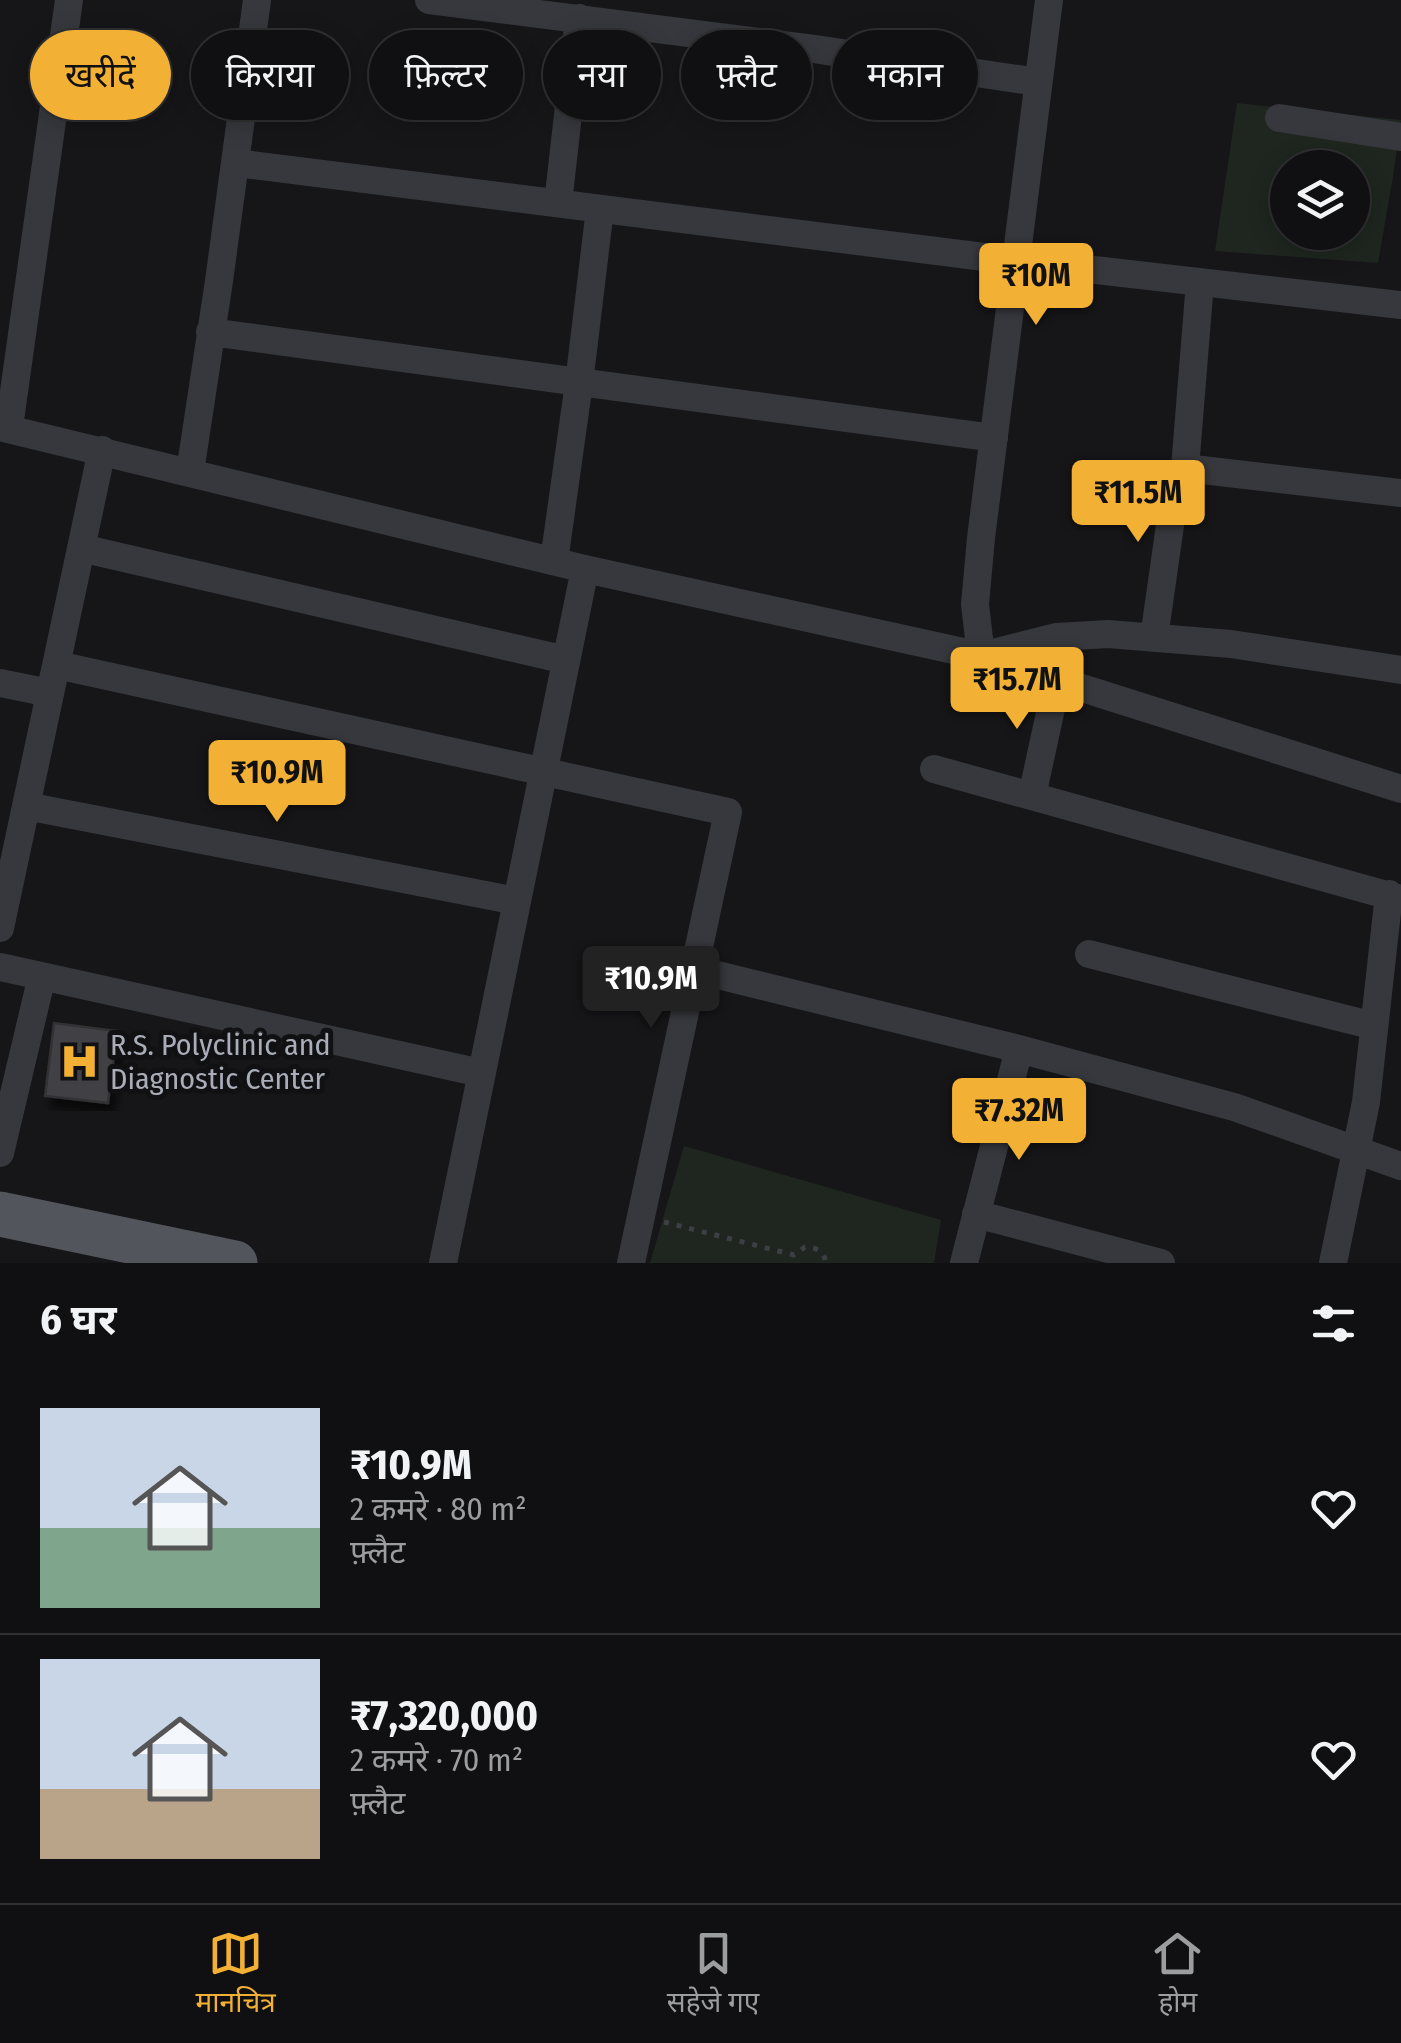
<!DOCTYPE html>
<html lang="hi">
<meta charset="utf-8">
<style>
:root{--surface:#101012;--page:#1e1e20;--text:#f1f3f6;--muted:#9c9d9f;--line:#303032;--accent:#f2b134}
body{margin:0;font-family:"Fira Sans Condensed","Noto Sans Devanagari",sans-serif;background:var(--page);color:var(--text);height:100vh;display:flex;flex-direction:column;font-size:38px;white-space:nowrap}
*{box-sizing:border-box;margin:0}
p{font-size:32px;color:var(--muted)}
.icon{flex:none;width:55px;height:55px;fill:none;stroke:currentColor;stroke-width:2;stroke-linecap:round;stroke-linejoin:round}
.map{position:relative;height:1263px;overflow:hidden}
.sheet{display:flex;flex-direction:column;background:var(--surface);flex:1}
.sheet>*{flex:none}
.banner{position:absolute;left:30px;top:30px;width:1342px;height:90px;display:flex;gap:20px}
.controls{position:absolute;left:1270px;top:150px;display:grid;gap:20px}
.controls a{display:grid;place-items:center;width:100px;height:100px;border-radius:50%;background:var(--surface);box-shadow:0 5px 25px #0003,0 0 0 2px var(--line);font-size:50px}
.price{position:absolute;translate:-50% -85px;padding:0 22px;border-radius:10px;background:var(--accent);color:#111;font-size:32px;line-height:65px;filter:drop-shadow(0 2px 5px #0008)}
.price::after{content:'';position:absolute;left:50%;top:60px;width:30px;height:22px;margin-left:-15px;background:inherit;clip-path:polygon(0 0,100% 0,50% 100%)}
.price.on{background:#222;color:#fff}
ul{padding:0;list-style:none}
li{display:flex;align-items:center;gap:30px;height:250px;padding:0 40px}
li+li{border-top:2px solid var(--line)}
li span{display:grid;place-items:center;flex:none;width:280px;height:200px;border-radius:0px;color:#555}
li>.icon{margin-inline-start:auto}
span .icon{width:120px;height:120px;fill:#fffc;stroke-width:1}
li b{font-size:42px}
h2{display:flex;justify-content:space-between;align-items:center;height:120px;padding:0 40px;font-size:42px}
.tag{padding:0 35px;border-radius:45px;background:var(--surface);box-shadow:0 5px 25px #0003,0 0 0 2px var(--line);font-size:35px;line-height:90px}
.tag.on{background:var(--accent);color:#111}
.tabs{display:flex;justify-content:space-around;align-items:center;height:140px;border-top:2px solid var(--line);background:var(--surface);font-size:28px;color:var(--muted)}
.tabs a{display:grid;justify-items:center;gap:5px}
.tabs .on{color:var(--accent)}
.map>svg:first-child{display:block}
</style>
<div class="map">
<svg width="1401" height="1263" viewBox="0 0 1401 1263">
<defs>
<filter id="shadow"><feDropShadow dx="6" dy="11" stdDeviation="5" flood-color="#0009"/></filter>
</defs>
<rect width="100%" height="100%" fill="#161618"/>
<path fill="#1e261f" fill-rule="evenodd" d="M 1237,103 L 1401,120 L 1393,177 L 1378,263 L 1215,251 ZM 1288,168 L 1352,168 L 1352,232 L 1288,232 Z
M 684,1146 L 941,1220 L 934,1263 L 650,1263 Z"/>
<path fill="#404145" stroke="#303034" stroke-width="2.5" filter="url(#shadow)" d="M 54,1023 L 117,1031 L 108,1103 L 45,1096 Z"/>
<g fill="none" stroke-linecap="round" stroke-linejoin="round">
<path stroke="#3d3f44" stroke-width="5" stroke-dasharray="5 8" stroke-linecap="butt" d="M 664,1222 L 794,1255 L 805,1247 C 816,1247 824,1251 826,1263"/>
<path stroke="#37383d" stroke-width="28" d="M 429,0 L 814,49 L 1038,82
M 1049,0 L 981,538 L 975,604 L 981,656 L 1056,637 L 1108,634 L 1231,644 L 1401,670
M 1279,118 L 1401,137
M 236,163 L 1016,261 L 1401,305
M 558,203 L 579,18
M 210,332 L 994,438
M 0,427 L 585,569 L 981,656 L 1401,789
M 9,427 L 69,0
M 1185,468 L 1401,493
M 190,472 L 219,281 L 257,0
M 81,548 L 566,660
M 554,561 L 579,383 L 600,209
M 1154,638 L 1174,497 L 1185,468 L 1200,282
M 57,665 L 728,812 L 631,1263
M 0,683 L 50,693
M 934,769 L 1401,899
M 1032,796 L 1057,681
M 26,806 L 517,901
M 0,928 L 102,450
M 1089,954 L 1374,1026
M 0,967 L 481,1073
M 693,969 L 1019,1049 L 1234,1107 L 1401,1166
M 0,1153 L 42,976
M 976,1214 L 1161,1263
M 443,1263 L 585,569
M 964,1263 L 1019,1049
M 1333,1263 L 1366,1102 L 1389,894"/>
<path stroke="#53555c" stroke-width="45" d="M 0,1214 L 235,1263"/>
</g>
<defs>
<symbol id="hospital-bare" viewBox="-9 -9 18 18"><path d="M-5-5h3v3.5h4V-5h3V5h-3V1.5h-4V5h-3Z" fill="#f2b134" stroke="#111113" stroke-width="2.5" paint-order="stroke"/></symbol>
</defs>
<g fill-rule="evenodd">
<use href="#hospital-bare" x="52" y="1034" width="55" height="55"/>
</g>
<g text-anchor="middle" stroke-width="10" stroke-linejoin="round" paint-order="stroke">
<g font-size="30" fill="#a8adb8" stroke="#111113" text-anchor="start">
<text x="110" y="1055">R.S. Polyclinic and<tspan x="110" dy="34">Diagnostic Center</tspan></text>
</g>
</g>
</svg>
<div class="controls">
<a><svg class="icon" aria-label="layers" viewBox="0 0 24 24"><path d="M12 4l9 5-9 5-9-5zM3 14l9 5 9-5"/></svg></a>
</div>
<b class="price" style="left:1036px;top:328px">₹10M</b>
<b class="price" style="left:1138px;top:545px">₹11.5M</b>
<b class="price" style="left:1017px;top:732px">₹15.7M</b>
<b class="price" style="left:277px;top:825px">₹10.9M</b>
<b class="price on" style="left:651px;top:1031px">₹10.9M</b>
<b class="price" style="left:1019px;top:1163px">₹7.32M</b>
<div class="banner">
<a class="tag on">खरीदें</a>
<a class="tag">किराया</a>
<a class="tag">फ़िल्टर</a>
<a class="tag">नया</a>
<a class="tag">फ़्लैट</a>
<a class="tag">मकान</a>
</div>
</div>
<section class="sheet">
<h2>6 घर<svg class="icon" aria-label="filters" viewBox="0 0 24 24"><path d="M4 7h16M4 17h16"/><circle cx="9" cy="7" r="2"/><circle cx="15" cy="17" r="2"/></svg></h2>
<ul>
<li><span style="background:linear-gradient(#c9d6e8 60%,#7fa58c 0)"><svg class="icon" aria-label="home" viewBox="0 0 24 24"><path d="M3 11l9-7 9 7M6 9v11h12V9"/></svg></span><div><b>₹10.9M</b><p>2 कमरे · 80 m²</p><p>फ़्लैट</p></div><svg class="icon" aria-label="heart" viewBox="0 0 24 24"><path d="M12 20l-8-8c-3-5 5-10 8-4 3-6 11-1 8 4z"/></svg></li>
<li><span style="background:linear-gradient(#c9d6e8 65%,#b9a48a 0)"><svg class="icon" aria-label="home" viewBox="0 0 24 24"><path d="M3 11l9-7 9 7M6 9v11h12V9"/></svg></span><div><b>₹7,320,000</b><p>2 कमरे · 70 m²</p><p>फ़्लैट</p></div><svg class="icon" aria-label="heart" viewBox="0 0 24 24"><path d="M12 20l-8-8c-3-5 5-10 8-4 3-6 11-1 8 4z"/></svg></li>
</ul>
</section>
<nav class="tabs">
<a class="on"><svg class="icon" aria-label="map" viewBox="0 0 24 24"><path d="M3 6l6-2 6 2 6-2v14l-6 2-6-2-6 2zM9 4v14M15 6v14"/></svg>मानचित्र</a>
<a><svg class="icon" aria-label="saved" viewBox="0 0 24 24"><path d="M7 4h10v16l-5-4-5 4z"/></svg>सहेजे गए</a>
<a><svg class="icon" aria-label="home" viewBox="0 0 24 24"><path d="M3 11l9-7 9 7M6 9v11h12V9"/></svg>होम</a>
</nav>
